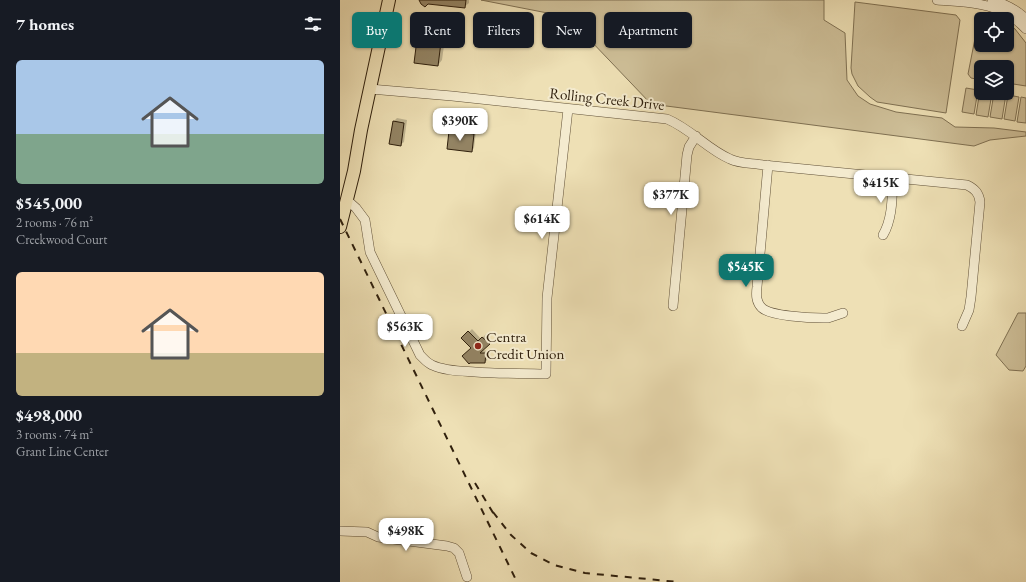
<!DOCTYPE html>
<meta charset="utf-8">
<style>
:root{--surface:#171b24;--page:#242831;--text:#f1f3f6;--muted:#9ea1a6;--accent:#0f766e}
body{margin:0;font-family:"EB Garamond",serif;background:var(--page);color:var(--text);height:100vh;display:flex;flex-direction:column;font-size:15px;white-space:nowrap}
*{box-sizing:border-box;margin:0}
p{font-size:13px;color:var(--muted)}
.icon{flex:none;width:22px;height:22px;fill:none;stroke:currentColor;stroke-width:2;stroke-linecap:round;stroke-linejoin:round}
.map{position:relative;flex:1;overflow:hidden}
.sheet{display:flex;flex-direction:column;background:var(--surface);width:340px}
.sheet>*{flex:none}
.top-card{position:absolute;left:12px;top:12px;width:380px;height:36px;display:flex;gap:8px}
.fabs{position:absolute;left:634px;top:12px;display:grid;gap:8px}
.fabs a{display:grid;place-items:center;width:40px;height:40px;border-radius:6px;background:var(--surface);box-shadow:0 1px 3px #0004;font-size:20px}
.price{position:absolute;translate:-50% -34px;padding:0 9px;border-radius:8px;background:#fff;color:#222;font-size:13px;line-height:26px;filter:drop-shadow(0 1px 2px #0008)}
.price::after{content:'';position:absolute;left:50%;top:24px;width:12px;height:9px;margin-left:-6px;background:inherit;clip-path:polygon(0 0,100% 0,50% 100%)}
.price.current{background:var(--accent);color:#fff}
ul{padding:0;list-style:none}
li{display:grid;align-content:center;gap:8px;height:212px;padding:0 16px}
li span{display:grid;place-items:center;height:124px;border-radius:6px;color:#555}
li>.icon{margin-inline-start:auto}
span .icon{width:72px;height:72px;fill:#fffc;stroke-width:1}
li b{font-size:17px}
h2{display:flex;justify-content:space-between;align-items:center;height:48px;padding:0 16px;font-size:17px}
.pill{padding:0 14px;border-radius:6px;background:var(--surface);box-shadow:0 1px 3px #0004;font-size:14px;line-height:36px}
.pill.current{background:var(--accent);color:#fff}
main{display:flex;flex:1;min-height:0}
.map>svg:first-child{display:block}
</style>
<main>
<section class="sheet">
<h2>7 homes<svg class="icon" aria-label="filters" viewBox="0 0 24 24"><path d="M4 7h16M4 17h16"/><circle cx="9" cy="7" r="2"/><circle cx="15" cy="17" r="2"/></svg></h2>
<ul>
<li><span style="background:linear-gradient(#a9c7e8 60%,#7fa58c 0)"><svg class="icon" aria-label="home" viewBox="0 0 24 24"><path d="M3 11l9-7 9 7M6 9v11h12V9"/></svg></span><div><b>$545,000</b><p>2 rooms · 76 m²</p><p>Creekwood Court</p></div></li>
<li><span style="background:linear-gradient(#ffd9b3 65%,#c2b280 0)"><svg class="icon" aria-label="home" viewBox="0 0 24 24"><path d="M3 11l9-7 9 7M6 9v11h12V9"/></svg></span><div><b>$498,000</b><p>3 rooms · 74 m²</p><p>Grant Line Center</p></div></li>
</ul>
</section>
<div class="map">
<svg width="686" height="582" viewBox="0 0 686 582">
<rect width="100%" height="100%" fill="#eee0b5"/>
<filter id="stains"><feTurbulence type="fractalNoise" baseFrequency=".005" numOctaves="4"/><feColorMatrix values="0 0 0 0 .2 0 0 0 0 .09 0 0 0 0 .02 0 0 0 .5 -.17"/></filter>
<radialGradient id="worn" r=".72"><stop offset=".6" stop-color="#630" stop-opacity="0"/><stop offset="1" stop-color="#630" stop-opacity=".3"/></radialGradient>
<path fill="#cebf98" stroke="#7f7052" d="M 141,0 L 484,0 L 484,20 L 505,33 L 507,80 L 518,96 L 530,104 L 556,112 L 602,118 L 615,127 L 654,128 L 686,132 L 686,136 L 650,140 L 634,146 L 311,104 L 228,17 Z
M 515,2 L 616,15 L 620,20 L 606,113 L 537,102 L 530,97 L 518,86 L 512,74 L 511,68 Z
M 640,13 L 658,19 L 641,19 L 641,45 L 667,45 L 667,23 L 675,29 L 686,43 L 686,86 L 667,83 L 667,67 L 641,67 L 641,80 L 631,78 L 628,74 Z
M 626,88 L 638,90 L 634,114 L 622,112 Z
M 640,90 L 641,90 L 641,93 L 652,93 L 648,117 L 636,115 Z
M 654,93 L 666,94 L 662,119 L 650,117 Z
M 668,95 L 679,97 L 675,121 L 664,119 Z
M 681,97 L 686,98 L 686,123 L 677,122 Z
M 678,313 L 686,313 L 686,366 L 683,371 L 669,370 L 656,355 Z"/>
<path fill="#0003" d="M 82,0 L 129,0 L 129,3 L 124,7 Z
M 91,25 L 99,26 L 98,37 L 105,38 L 102,60 L 98,65 L 77,39 L 82,35 L 86,35 L 87,30 Z
M 57,118 L 67,120 L 64,142 L 60,145 L 54,121 Z
M 113,128 L 136,131 L 134,148 L 131,151 L 109,131 Z
M 132,329 L 141,339 L 146,334 L 152,341 L 142,350 L 148,351 L 148,359 L 145,362 L 123,338 Z"/>
<path fill="#938464" stroke="#30200d" d="M 79,0 L 126,0 L 125,8 L 88,4 L 85,7 L 81,4 Z
M 86,29 L 95,30 L 94,41 L 101,42 L 98,66 L 74,63 L 77,39 L 84,40 Z
M 53,121 L 64,123 L 61,146 L 49,144 Z
M 109,131 L 134,134 L 132,152 L 107,149 Z
M 128,331 L 138,341 L 142,337 L 150,344 L 140,353 L 146,353 L 145,363 L 130,363 L 129,364 L 122,356 L 131,348 L 121,338 Z"/>
<g fill="none" stroke-linecap="round" stroke-linejoin="round">
<defs>
<path id="minor" d="M 597,0 C 620,2 649,2 669,15 C 676,19 681,24 686,29
M 652,0 C 665,4 676,9 686,19
M 30,89 L 112,96 L 327,119 C 351,129 367,149 390,159 C 400,164 413,163 423,165 L 627,185 C 635,189 639,193 640,202 L 631,297 L 629,310 L 622,326
M 428,165 L 417,287 C 416,295 416,302 422,308 C 431,316 469,318 483,318 L 488,318 L 503,313
M 7,200 L 16,208 L 25,220 L 30,252 L 80,355 C 84,359 87,363 92,365 C 105,371 121,371 135,372 C 158,374 182,373 206,374 L 207,298 L 228,109
M 543,235 C 553,218 552,196 553,177
M 333,306 L 347,155 L 349,147 L 356,136
M 0,531 L 27,532 L 38,537 L 107,546 L 114,548 L 119,553 L 127,577"/>
<path id="major" d="M 0,227 L 14,171 L 21,130 L 49,0"/>
</defs>
<use href="#minor" stroke="#605037" stroke-width="10"/>
<use href="#major" stroke="#30200d" stroke-width="14"/>
<use href="#minor" stroke="#f4ebcf" stroke-width="9"/>
<use href="#major" stroke="#eee0b5" stroke-width="12"/>
<path stroke="#30200d" stroke-width="2" stroke-dasharray="7 7" stroke-linecap="butt" d="M 0,219 L 177,582
M 135,483 L 155,516
M 153,512 L 171,535 L 191,553 L 214,565 L 245,573 L 338,582"/>
</g>
<circle fill="#8f2418" stroke="#f4ebcf" stroke-width="1.5" cx="138" cy="346" r="4"/>
<g text-anchor="middle" stroke-width="4" stroke-linejoin="round" paint-order="stroke">
<g font-size="15" fill="#30200d" stroke="#f4ebcf">
<text transform="translate(267 99) rotate(6)" y="5">Rolling Creek Drive</text>
</g>
<g font-size="15" fill="#30200d" stroke="#f4ebcf" text-anchor="start">
<text x="146" y="342">Centra<tspan x="146" dy="17">Credit Union</tspan></text>
</g>
</g>
<rect width="100%" height="100%" filter="url(#stains)"/>
<rect width="100%" height="100%" fill="url(#worn)"/>
</svg>
<div class="fabs">
<a><svg class="icon" aria-label="locate" viewBox="0 0 24 24"><circle cx="12" cy="12" r="6"/><path d="M12 2v4M12 18v4M2 12h4M18 12h4"/></svg></a>
<a><svg class="icon" aria-label="layers" viewBox="0 0 24 24"><path d="M12 4l9 5-9 5-9-5zM3 14l9 5 9-5"/></svg></a>
</div>
<b class="price" style="left:120px;top:142px">$390K</b>
<b class="price" style="left:541px;top:204px">$415K</b>
<b class="price" style="left:331px;top:216px">$377K</b>
<b class="price" style="left:202px;top:240px">$614K</b>
<b class="price current" style="left:406px;top:288px">$545K</b>
<b class="price" style="left:65px;top:348px">$563K</b>
<b class="price" style="left:66px;top:552px">$498K</b>
<div class="top-card">
<a class="pill current">Buy</a>
<a class="pill">Rent</a>
<a class="pill">Filters</a>
<a class="pill">New</a>
<a class="pill">Apartment</a>
</div>
</div>
</main>
